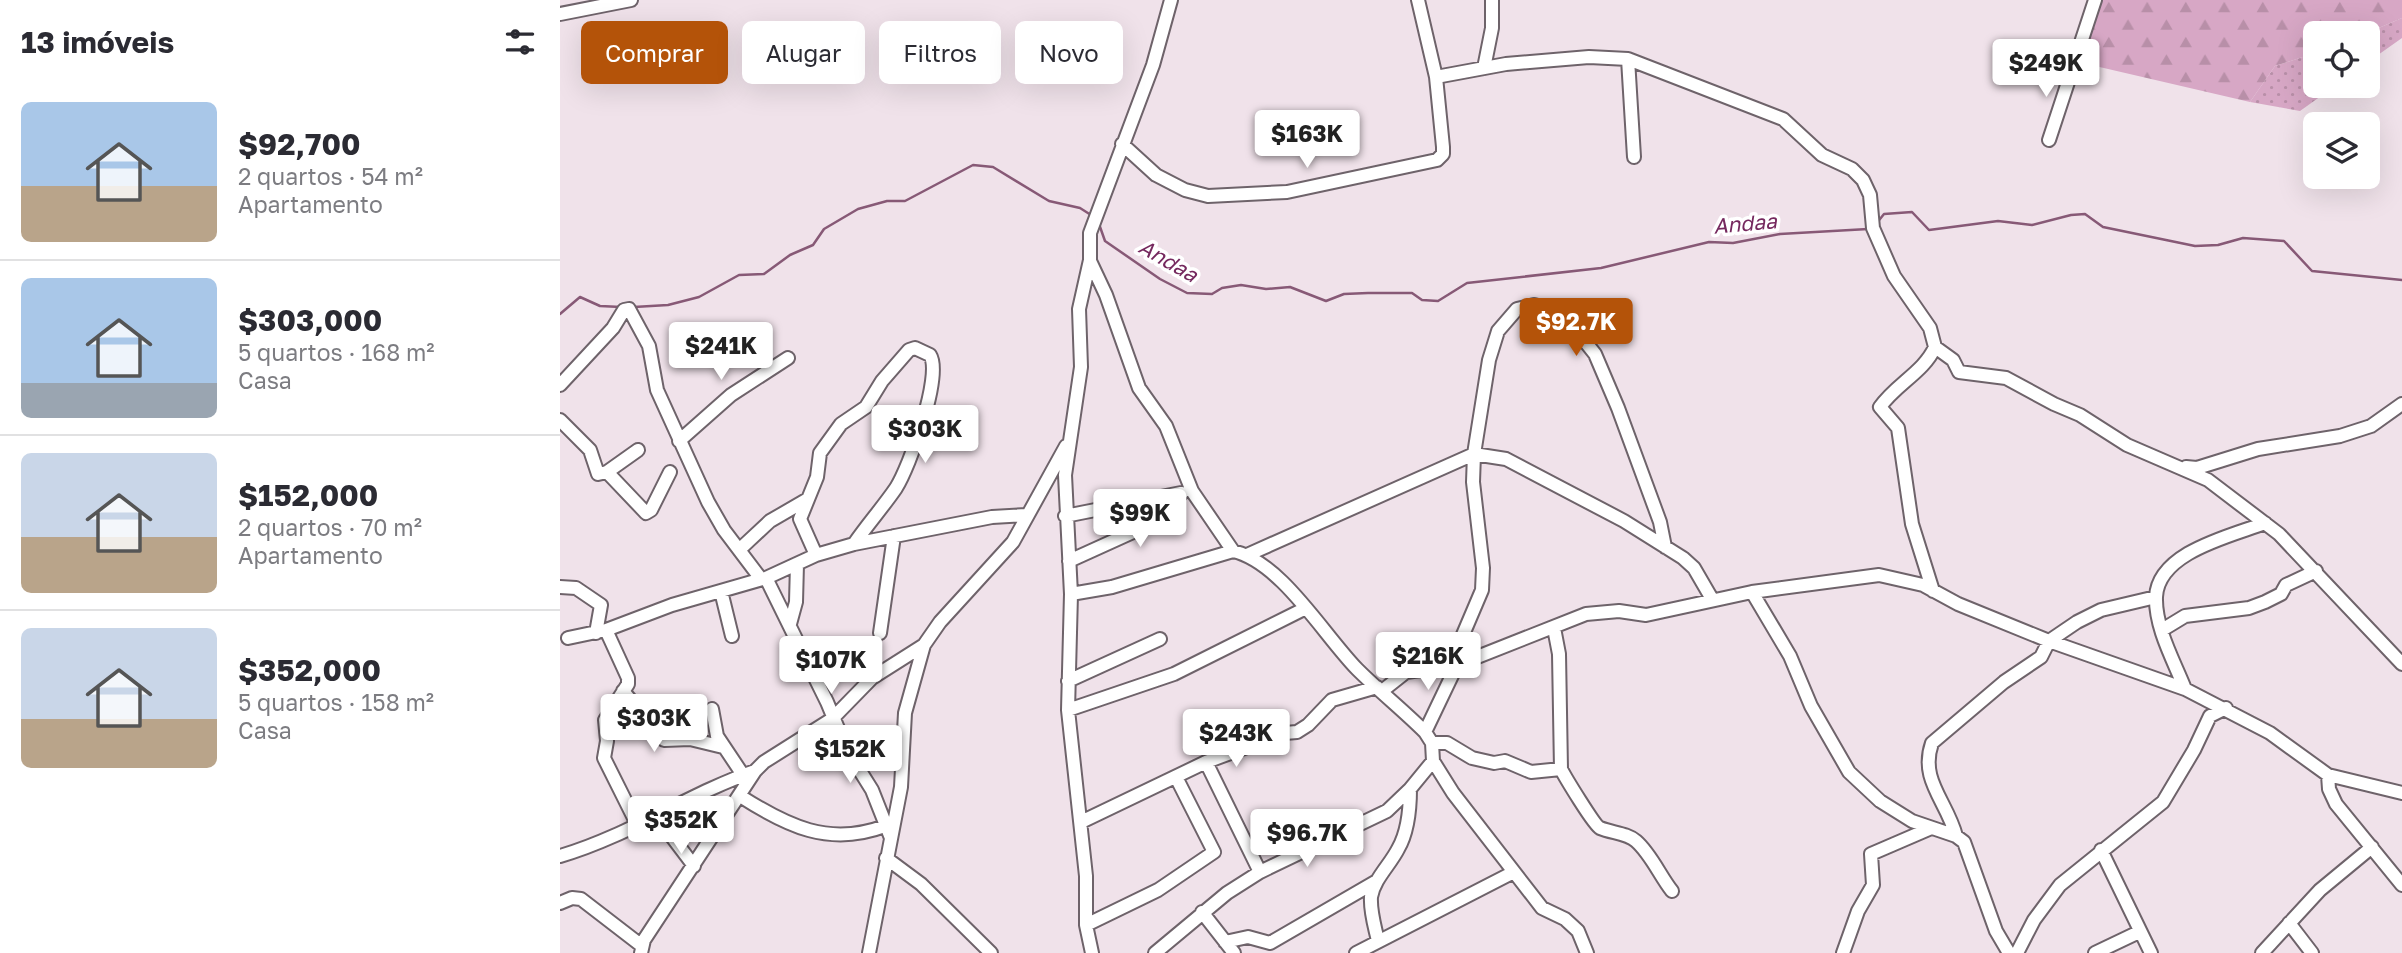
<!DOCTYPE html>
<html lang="pt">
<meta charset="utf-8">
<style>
:root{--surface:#fff;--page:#f2f2f3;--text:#2b2b33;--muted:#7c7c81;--line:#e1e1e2;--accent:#b45309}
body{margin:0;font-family:"Golos Text",sans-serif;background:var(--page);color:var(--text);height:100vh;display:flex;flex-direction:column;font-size:26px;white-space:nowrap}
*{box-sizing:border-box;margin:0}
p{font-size:23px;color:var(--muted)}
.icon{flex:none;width:38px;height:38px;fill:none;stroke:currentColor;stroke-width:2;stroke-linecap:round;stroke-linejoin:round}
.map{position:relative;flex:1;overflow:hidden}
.drawer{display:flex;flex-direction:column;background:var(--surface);width:560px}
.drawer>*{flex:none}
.top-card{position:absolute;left:21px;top:21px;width:665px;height:63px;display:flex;gap:14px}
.tools{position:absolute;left:1743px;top:21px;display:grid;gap:14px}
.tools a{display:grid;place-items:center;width:77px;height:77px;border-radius:10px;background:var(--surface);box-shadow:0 7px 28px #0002;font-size:35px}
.price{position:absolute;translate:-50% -60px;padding:0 16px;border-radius:7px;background:#fff;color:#222;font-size:23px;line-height:46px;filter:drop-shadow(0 2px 4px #0008)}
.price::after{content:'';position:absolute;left:50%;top:42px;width:21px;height:16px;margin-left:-10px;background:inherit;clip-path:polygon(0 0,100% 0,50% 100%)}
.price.selected{background:var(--accent);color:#fff}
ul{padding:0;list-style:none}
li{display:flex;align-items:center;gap:21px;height:175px;padding:0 21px}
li+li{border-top:2px solid var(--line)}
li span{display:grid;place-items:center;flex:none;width:196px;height:140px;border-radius:10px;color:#555}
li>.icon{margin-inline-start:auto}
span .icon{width:84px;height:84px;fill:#fffc;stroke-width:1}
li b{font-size:30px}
h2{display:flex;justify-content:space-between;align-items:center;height:84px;padding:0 21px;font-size:30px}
.pill{padding:0 24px;border-radius:10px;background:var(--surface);box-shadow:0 7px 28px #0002;font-size:24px;line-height:63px}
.pill.selected{background:var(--accent);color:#fff}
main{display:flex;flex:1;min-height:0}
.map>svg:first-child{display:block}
</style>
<main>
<section class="drawer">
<h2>13 imóveis<svg class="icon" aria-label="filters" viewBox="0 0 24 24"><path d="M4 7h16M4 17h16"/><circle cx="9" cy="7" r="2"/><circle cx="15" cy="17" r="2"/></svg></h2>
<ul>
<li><span style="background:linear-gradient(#a9c7e8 60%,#b9a48a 0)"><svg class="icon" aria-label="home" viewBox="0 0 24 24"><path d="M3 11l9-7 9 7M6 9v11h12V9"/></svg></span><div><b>$92,700</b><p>2 quartos · 54 m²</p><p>Apartamento</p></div></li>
<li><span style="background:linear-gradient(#a9c7e8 75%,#9aa5b1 0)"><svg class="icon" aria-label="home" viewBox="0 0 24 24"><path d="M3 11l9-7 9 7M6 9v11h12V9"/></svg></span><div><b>$303,000</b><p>5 quartos · 168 m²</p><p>Casa</p></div></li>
<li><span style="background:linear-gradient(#c9d6e8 60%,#b9a48a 0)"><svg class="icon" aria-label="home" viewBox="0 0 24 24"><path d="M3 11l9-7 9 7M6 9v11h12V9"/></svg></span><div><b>$152,000</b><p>2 quartos · 70 m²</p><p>Apartamento</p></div></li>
<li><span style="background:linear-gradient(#c9d6e8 65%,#b9a48a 0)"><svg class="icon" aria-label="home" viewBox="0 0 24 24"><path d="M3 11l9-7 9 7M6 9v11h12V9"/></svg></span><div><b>$352,000</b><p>5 quartos · 158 m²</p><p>Casa</p></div></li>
</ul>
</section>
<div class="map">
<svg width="1842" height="953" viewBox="0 0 1842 953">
<defs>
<pattern id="grass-dots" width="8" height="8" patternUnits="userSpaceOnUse" patternTransform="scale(1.75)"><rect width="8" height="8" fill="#d7a7c5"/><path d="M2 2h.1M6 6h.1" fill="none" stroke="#b88fa8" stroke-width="1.8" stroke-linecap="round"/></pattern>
<pattern id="forest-firs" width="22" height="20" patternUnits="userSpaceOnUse" patternTransform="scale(1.75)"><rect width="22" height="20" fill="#d7a7c5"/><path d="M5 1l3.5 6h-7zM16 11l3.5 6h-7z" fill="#b88fa8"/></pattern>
</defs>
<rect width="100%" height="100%" fill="#f0e2ea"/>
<path fill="url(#grass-dots)" d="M 1842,18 L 1842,38 L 1808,62 L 1807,33 Z
M 1755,53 L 1755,86 L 1775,86 L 1740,111 L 1690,102 L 1715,66 Z"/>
<path fill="url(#forest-firs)" d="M 1538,0 L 1842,0 L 1842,18 L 1807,33 L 1755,33 L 1755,53 L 1715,66 L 1690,102 L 1518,62 Z"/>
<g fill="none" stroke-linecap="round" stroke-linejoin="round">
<path stroke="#875976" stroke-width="2.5" d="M 539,224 L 545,241 L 600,279 L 627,293 L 652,294 L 662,288 L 681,285 L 706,289 L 730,287 L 766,301 L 784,294 L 808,293 L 852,293 L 862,300 L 878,301 L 907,283 L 1041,268 L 1149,242 L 1173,243 L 1220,234 L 1308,229
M 1316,224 L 1324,214 L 1352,212 L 1369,230 L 1438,221 L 1472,225 L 1511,215 L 1525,214 L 1543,227 L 1635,246 L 1658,245 L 1683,238 L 1724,241 L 1752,271 L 1842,280
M 74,307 L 108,305 L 139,297 L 179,275 L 204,274 L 230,255 L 253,245 L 264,229 L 298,209 L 327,201 L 345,201 L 413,165 L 433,167 L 489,201 L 520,208 L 531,215
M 0,314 L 20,297 L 40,306 L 61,307"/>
<defs>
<path id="minor" d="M 0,14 L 71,0
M 1068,59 L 1074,157
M 924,68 L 932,28 L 932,0
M 876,77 L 946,64 L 1029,57 L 1068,59 L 1223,119 L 1262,155 L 1292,169 L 1303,180 L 1310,195 L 1313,228 L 1334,276 L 1370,328 L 1375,347 L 1393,360 L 1399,372 L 1446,378 L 1494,404 L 1520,415 L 1567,445 L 1648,480 L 1719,534 L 1842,664
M 1489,140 L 1535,0
M 562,144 L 596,175 L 625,190 L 648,196 L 727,192 L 877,160 L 883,154 L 883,147 L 876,77 L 858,0
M 530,261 L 546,295 L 579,388 L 606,426 L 632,491 L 673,551
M 0,385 L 53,328 L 64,310 L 69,309 L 89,346 L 97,390 L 148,502 L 164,530 L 201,579
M 0,420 L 30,450 L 38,474 L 47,472 L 78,450
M 119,441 L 171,395 L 228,358
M 1626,467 L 1637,468 L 1698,449 L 1780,436 L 1811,426 L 1842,404
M 47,472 L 86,513 L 91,510 L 110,472
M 505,516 L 621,493
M 179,550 L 210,521 L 248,499
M 256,555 L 240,519 L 257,477 L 260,453 L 281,424 L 306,407 L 322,381 L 349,350 L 355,348 L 370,355 C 383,375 349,468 336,488 C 323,507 307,525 294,544
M 687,555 L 914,454 L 946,459 L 1064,521 L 1123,558 L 1134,568 L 1152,599
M 509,561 L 595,522 L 622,493
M 206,578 L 267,702 L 287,750 L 312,790 L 331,838
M 0,587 L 16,588 L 41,605 L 36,633
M 161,591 L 172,636
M 1373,591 L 1352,524 L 1338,428 L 1320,407 C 1336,384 1364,372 1375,347
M 1192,592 L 1230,656 L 1251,706 L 1289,772 L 1320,801 L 1352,821 L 1396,836 L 1404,842 L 1436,931 L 1449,953
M 511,594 L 552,587 L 673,551 C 721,562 763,634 797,669 C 819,691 843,710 865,732 L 872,743 L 873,761 L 893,793 L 982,908 L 1005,919 L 1018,931 L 1027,953
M 230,624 L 236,602 L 237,564
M 994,628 L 999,654 L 1001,769 C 1005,777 1034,825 1040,828 C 1052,833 1067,833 1076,841 C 1091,854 1100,876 1112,891
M 46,630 L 68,678 L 68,684 L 45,720 L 47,741 L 44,758 L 78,826
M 1602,630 L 1625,616 L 1689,608 L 1705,602 L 1721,594 L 1726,585 L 1756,571
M 320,633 L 334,536
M 8,638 L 46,630 L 112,605 L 206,578 L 256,555 L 294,544 L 432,517 L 467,515
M 508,681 L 600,639
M 1625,689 C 1614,661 1595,628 1596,597 C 1598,552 1671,536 1705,523
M 63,691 L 104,740 L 130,739 L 163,747
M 822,691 L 846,672 L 897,665 L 1026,614 L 1059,611 L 1086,615 L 1192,592 L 1319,575 L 1363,585 L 1398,604 L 1489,641 L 1625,689 L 1710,733 L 1768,775 L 1842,793
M 152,709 L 157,736 L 183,775
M 508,710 L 614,674 L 744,609
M 865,732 L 897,665 L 902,637 L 922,590 L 923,568 L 913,482 L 914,454 L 929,360 L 938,331 L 957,309 L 974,305 L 993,310 L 1012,325 L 1035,354 L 1058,408 L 1100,522 L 1105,547
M 872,743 L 887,743 L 912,758 L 934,763 L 945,761 L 971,772 L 1001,769
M 646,762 L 700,872
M 1768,775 L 1769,789 L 1776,804 L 1842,885
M 180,796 C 227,826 269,847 325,826
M 97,817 L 134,866
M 521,822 L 646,762 L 725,733 L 737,732 L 748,725 L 772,700 L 817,687
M 1396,836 C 1387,801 1359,780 1372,743 L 1444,682 L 1481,657 L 1489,641 L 1517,622 L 1541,610 L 1596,597
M 1541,850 L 1591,953
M 0,856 C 69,836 128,794 195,771
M 326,858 L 361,884 L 431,953
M 0,903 L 12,898 L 21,899 L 82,946
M 642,912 L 674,953
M 1729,923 L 1752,953
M 526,925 L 598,890 L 654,852 L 616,777
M 818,941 C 815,927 810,912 811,897 C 814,879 830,865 838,849 C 848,832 850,809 850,789
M 665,942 L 688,937 L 710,943 L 817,881
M 81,953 L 84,940 L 195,771 L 204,762 L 272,719 L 312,678 L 364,645
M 309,953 L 341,787 L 345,713 L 364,645 L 380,622 L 453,542 L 506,446
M 532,953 L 526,925 L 526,876 L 508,710 L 511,594 L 505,475 L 521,367 L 519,309 L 530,260 L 530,233 L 593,65 L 611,0
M 595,953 L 667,893 L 700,872 L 827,811 L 850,789 L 873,761
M 796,953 L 952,873
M 1283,953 L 1298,911 L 1313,885 L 1311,854 L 1369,829
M 1457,953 L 1474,920 L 1500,885 L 1603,802 L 1634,750 L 1650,716 L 1666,708
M 1535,953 L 1579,932
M 1702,953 L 1760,890 L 1812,847"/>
</defs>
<use href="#minor" stroke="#6e636a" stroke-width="16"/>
<use href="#minor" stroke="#fff" stroke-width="12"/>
</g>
<g text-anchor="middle" stroke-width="7" stroke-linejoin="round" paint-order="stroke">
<g font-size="21" font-style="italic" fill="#75285e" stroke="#fff">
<text transform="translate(1185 224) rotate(-5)" y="7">Andaa</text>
<text transform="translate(608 261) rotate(30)" y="7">Andaa</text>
</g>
</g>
</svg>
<div class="tools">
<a><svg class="icon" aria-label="locate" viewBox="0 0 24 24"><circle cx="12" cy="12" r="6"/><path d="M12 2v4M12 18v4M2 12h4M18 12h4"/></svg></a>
<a><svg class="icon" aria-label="layers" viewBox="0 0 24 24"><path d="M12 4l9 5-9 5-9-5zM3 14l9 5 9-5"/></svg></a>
</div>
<b class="price" style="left:1486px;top:99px">$249K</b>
<b class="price" style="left:747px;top:170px">$163K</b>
<b class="price selected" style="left:1016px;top:358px">$92.7K</b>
<b class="price" style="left:161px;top:382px">$241K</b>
<b class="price" style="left:365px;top:465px">$303K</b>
<b class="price" style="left:580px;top:549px">$99K</b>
<b class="price" style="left:868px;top:692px">$216K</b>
<b class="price" style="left:271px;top:696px">$107K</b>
<b class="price" style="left:94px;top:754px">$303K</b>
<b class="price" style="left:676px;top:769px">$243K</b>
<b class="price" style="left:290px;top:785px">$152K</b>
<b class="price" style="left:121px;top:856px">$352K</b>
<b class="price" style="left:747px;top:869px">$96.7K</b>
<div class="top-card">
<a class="pill selected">Comprar</a>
<a class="pill">Alugar</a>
<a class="pill">Filtros</a>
<a class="pill">Novo</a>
</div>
</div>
</main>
